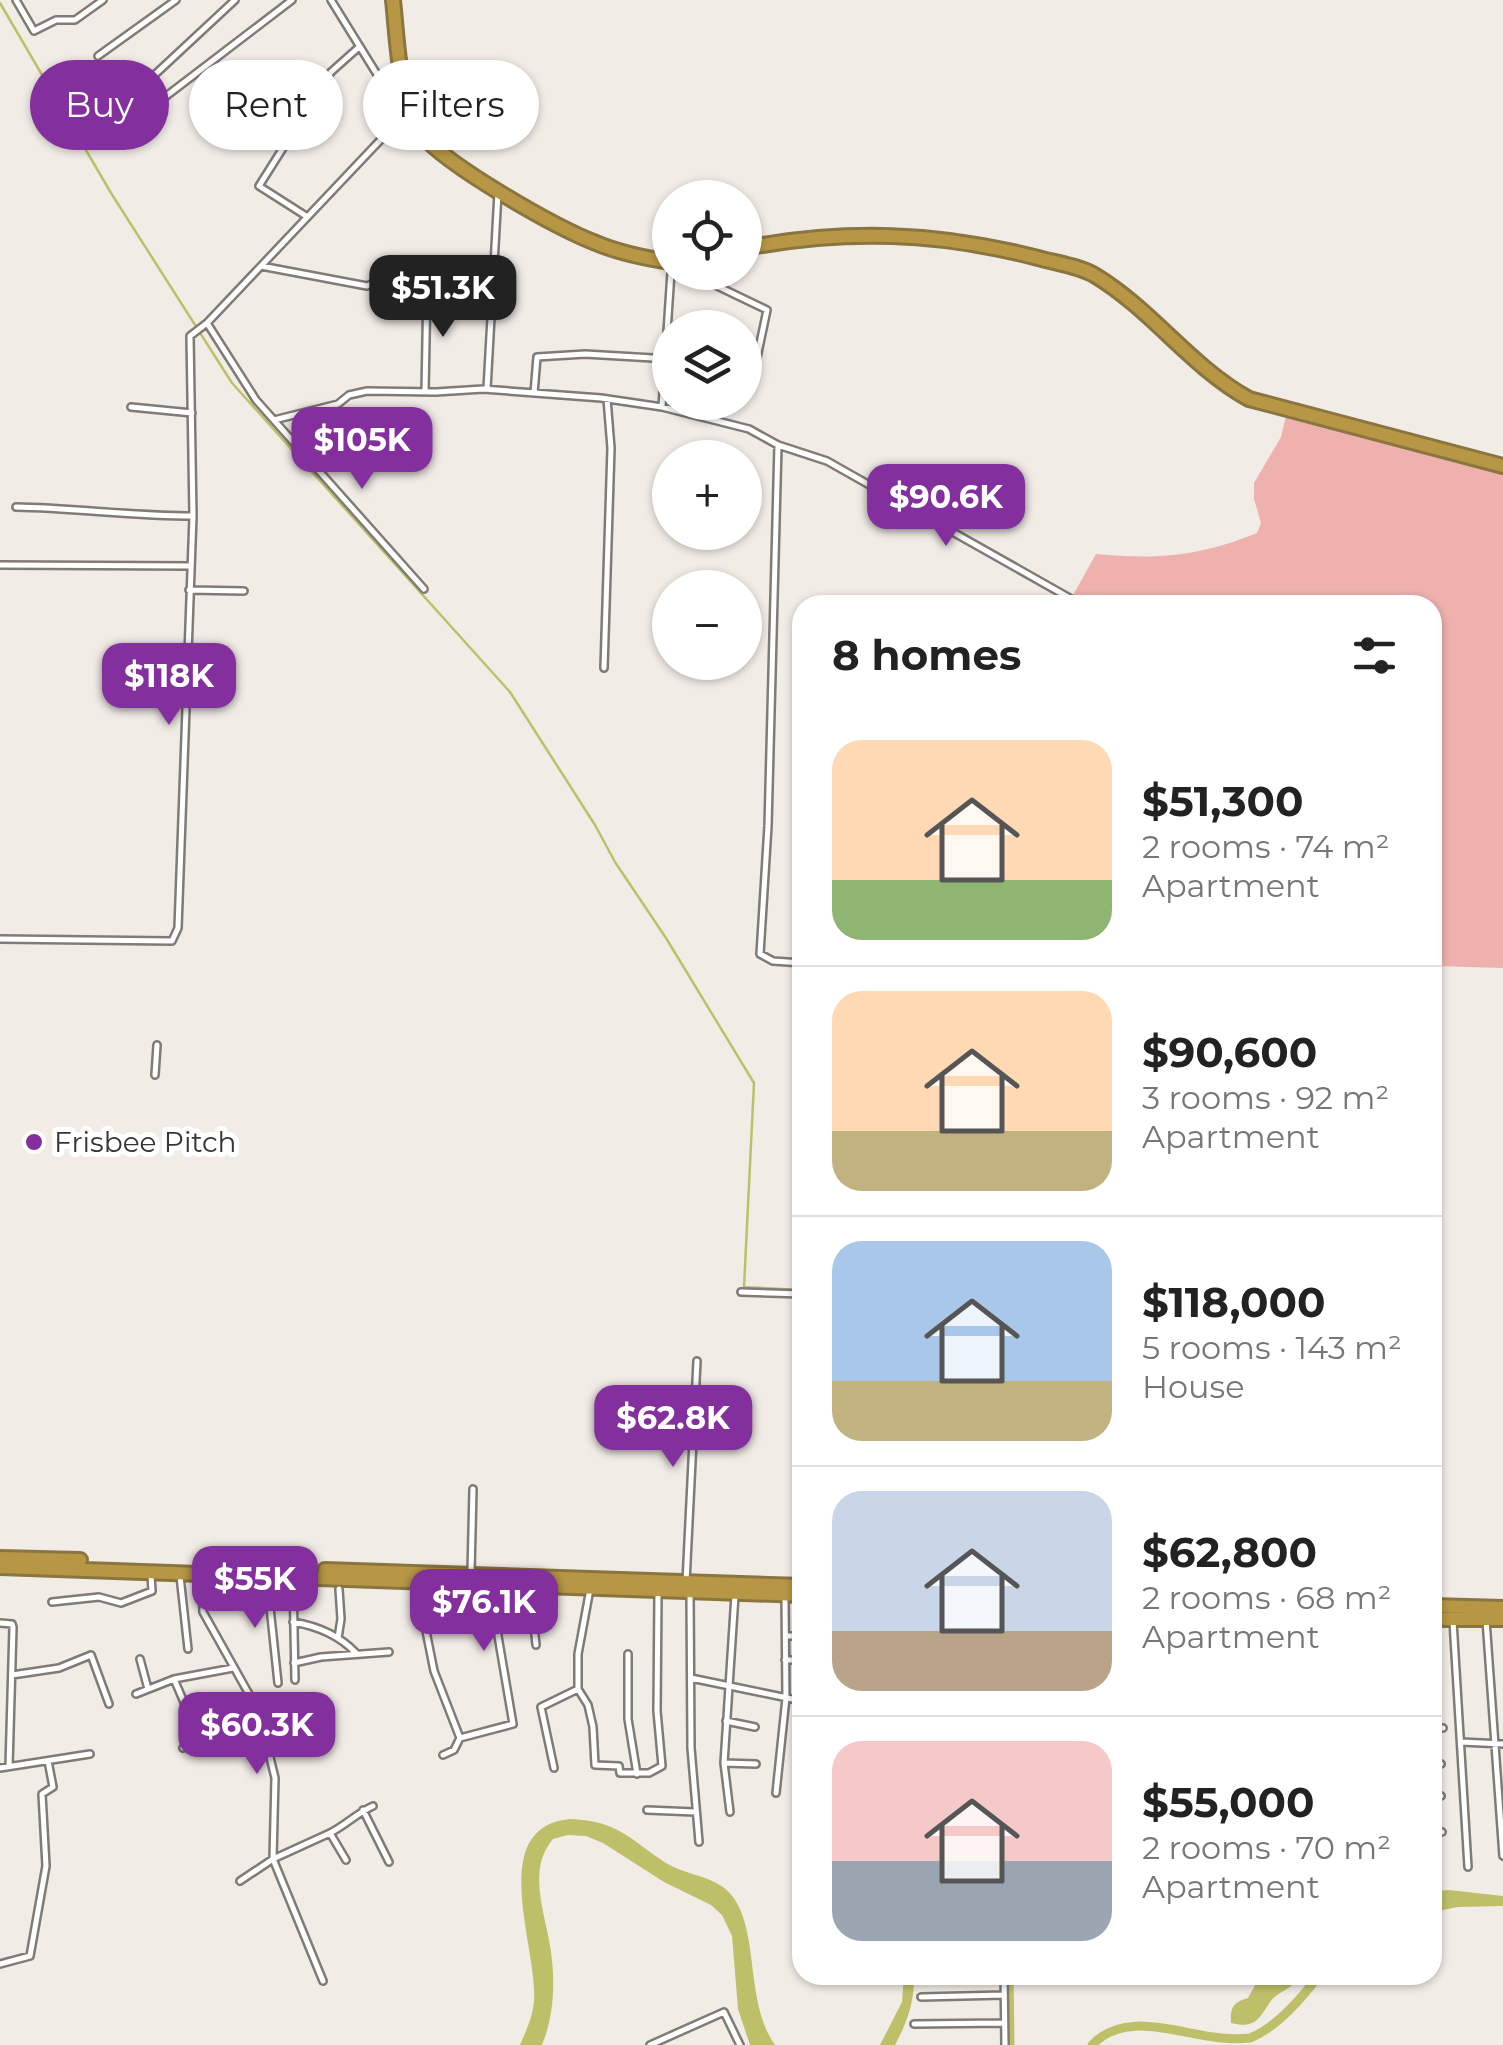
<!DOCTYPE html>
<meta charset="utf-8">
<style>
:root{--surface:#fff;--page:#f6f6f6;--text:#222;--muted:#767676;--line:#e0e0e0;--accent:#832f9d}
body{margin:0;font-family:Montserrat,sans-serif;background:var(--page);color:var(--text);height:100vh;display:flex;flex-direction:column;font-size:38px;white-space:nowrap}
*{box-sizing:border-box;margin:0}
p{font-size:32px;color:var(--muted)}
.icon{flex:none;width:55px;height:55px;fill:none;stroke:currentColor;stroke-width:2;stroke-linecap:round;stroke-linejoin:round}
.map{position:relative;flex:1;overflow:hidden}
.drawer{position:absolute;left:792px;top:595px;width:650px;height:1390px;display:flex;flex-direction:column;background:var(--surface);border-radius:30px;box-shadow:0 2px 8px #0004}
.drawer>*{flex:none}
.top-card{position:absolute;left:30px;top:60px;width:612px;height:90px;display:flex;gap:20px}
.buttons{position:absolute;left:652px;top:180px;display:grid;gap:20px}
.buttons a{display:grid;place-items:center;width:110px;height:110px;border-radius:50%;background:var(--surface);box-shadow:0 2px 8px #0004;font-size:50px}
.price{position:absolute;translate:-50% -85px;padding:0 22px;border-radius:20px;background:var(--accent);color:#fff;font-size:32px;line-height:65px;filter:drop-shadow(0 2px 5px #0008)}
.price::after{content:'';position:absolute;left:50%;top:60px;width:30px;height:22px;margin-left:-15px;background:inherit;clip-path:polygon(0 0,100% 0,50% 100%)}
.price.active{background:#222;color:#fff}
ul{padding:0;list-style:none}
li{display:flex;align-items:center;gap:30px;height:250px;padding:0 40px}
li+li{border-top:2px solid var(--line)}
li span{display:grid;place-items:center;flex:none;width:280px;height:200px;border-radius:30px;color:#555}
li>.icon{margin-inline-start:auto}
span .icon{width:120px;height:120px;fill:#fffc;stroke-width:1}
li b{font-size:42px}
h2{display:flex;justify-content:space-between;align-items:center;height:120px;padding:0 40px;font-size:42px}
.chip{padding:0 35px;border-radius:45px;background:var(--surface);box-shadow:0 2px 8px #0004;font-size:35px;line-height:90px}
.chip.active{background:var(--accent);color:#fff}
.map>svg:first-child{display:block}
</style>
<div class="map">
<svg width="1503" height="2045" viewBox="0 0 1503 2045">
<rect width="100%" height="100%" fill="#f2ece7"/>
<path fill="#eeb1ae" d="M 1287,412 L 1503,466 L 1503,968 L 1433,966 L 1432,605 L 1086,605 L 1072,597 L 1096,554 C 1158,560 1200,556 1257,533 L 1261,523 L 1254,499 L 1254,483 L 1281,437 Z"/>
<path fill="#bec069" d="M 570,1819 C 619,1821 629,1839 666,1863 C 684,1874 706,1875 723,1887 C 763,1917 742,1999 775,2045 L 750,2045 L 738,2009 L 732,1936 L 722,1915 L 711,1905 L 664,1882 L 603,1843 L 586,1836 L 568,1835 L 553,1839 C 524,1873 549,1921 552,1960 C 555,1989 553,2018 542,2045 L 520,2045 C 526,2031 533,2016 534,2001 C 538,1948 485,1827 570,1819 Z
M 1449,1890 L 1503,1896 L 1503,1906 L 1458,1907 L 1433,1912 L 1433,1891 Z
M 904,1975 L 914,1975 C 915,2000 907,2023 895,2045 L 880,2045 L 902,2002 Z
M 1301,1975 C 1294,1989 1278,1991 1270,2002 C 1259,2019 1255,2029 1231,2023 C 1230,2008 1233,2002 1248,1998 L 1259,1978 Z"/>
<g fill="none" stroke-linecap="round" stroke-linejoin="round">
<path stroke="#bec069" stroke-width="2.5" d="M 0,3 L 111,193 L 232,383 L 510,692 L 595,825 L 615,862 L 666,938 L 754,1083 L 744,1287 L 802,1290"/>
<path stroke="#bec069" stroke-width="5" d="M 1011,1975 L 1012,2045"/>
<path stroke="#bec069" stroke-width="9" d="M 1092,2045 C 1132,2003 1196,2045 1250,2038 C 1276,2028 1303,1997 1319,1975"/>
<defs>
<path id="street" d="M 16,0 L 34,31 L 56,20 L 75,20 L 103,0
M 331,0 L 404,118
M 98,56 L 176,0
M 134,94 L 235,0
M 148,110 L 292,0
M 306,216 L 259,186 L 331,72 L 359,47
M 261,266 L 367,286 L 376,282 L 427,287 L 425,392
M 688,272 L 767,310 L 755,367 L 745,366
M 207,323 L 256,400 L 424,589
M 487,389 L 498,193
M 534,393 L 537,357 L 585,354 L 670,359
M 131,407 L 192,413
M 662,407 L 671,272
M 274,420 L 338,404 L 349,395 L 367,391 L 436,392 L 483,389 L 601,398 L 662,407 L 749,429 L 778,445 L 827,461 L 1082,605
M 778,445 L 768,826 L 760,954 L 773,961 L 802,963
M 16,507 C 75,508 133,516 193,516
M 0,565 L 191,566
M 189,590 L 244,591
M 604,668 L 611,448 L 607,399
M 0,939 L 172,941 L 178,928 L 193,516 L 190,336 L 207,323 L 406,113
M 155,1075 L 157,1045
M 741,1292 L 802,1294
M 471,1572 L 473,1489
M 180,1576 L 188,1649
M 202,1577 L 203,1612 L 259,1712 L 275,1778 L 273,1859 L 323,1981
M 267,1579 L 278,1683
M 293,1580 L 295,1680
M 686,1582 L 697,1361
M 801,1584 L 802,1537
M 530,1587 L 536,1645
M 590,1589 L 578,1654 L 578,1689 L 588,1705 L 593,1727 L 595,1765 L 619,1766 L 620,1773 L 649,1773 L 662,1766 L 657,1711 L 658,1593
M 690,1594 L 691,1748 L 699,1842
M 52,1602 L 99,1597 L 121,1603 L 152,1591 L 151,1575
M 1486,1620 L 1503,1856
M 1453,1621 L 1468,1867
M 293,1622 C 317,1626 339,1635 356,1653
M 0,1623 L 12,1624 L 13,1627 L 9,1766
M 426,1631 L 434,1671 L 460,1738
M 786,1636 L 802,1636
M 338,1638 L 341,1619 L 339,1589
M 628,1654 L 628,1719 L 637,1774
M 140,1659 L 148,1689
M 785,1660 L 802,1660
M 294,1663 L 321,1657 L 389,1652
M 12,1675 L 59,1668 L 91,1655 L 109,1704
M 691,1678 L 802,1701
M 174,1679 L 186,1707
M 1432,1688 L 1435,1688
M 136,1694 L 174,1679 L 233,1668
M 726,1721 L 755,1727
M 1432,1728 L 1443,1728
M 1461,1742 L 1503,1744
M 183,1748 L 259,1712
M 443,1755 L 454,1750 L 460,1738 L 513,1724 L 498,1636 L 500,1588
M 724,1763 L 756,1764
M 1432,1764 L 1441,1764
M 0,1768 L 90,1754
M 554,1768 L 541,1707 L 578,1689
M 776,1793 L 786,1698 L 785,1597
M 1432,1796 L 1441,1796
M 363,1810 L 389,1862
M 647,1810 L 695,1812
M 730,1812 L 724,1763 L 735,1595
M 1432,1832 L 1442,1832
M 330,1833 C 346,1825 357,1813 373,1806
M 240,1881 L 273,1859 L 330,1833 L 346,1860
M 0,1964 L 30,1956 L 46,1866 L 42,1794 L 53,1787 L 48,1761
M 1004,1975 L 1005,2045
M 921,1997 L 1004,1995
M 914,2024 L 1004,2023
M 650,2045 L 724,2012 L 740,2045"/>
<path id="highway" d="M 393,0 C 397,36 399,106 421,134 C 449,167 555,227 596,243 C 619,253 645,258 670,262
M 745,248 C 847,229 938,232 1038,258 C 1056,263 1080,266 1096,276 C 1153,311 1191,367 1249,399 L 1503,466
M 0,1558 L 80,1560
M 0,1567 L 802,1595
M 325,1570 L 802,1586
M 1432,1606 L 1503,1608
M 1432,1619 L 1503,1619"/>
</defs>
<use href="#street" stroke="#807b77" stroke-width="10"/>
<use href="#highway" stroke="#8a753f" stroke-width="18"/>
<use href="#street" stroke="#fff" stroke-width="5"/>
<use href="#highway" stroke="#b79745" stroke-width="12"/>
</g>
<circle fill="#832f9d" stroke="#fff" stroke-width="4" cx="34" cy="1142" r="10"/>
<g text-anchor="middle" stroke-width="10" stroke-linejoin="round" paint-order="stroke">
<g font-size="28" fill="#373533" stroke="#fff" text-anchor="start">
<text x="54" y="1152">Frisbee Pitch</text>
</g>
</g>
</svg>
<div class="buttons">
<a><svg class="icon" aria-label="locate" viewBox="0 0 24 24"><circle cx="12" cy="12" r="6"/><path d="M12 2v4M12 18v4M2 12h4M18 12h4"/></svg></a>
<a><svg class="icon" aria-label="layers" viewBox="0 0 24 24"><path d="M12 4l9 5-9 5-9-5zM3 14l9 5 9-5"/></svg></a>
<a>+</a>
<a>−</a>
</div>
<b class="price active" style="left:443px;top:340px">$51.3K</b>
<b class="price" style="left:362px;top:492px">$105K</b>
<b class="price" style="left:946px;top:549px">$90.6K</b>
<b class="price" style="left:169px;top:728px">$118K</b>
<b class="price" style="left:673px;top:1470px">$62.8K</b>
<b class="price" style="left:255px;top:1631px">$55K</b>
<b class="price" style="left:484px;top:1654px">$76.1K</b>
<b class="price" style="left:257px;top:1777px">$60.3K</b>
<div class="top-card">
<a class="chip active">Buy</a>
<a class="chip">Rent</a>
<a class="chip">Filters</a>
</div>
<section class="drawer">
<h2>8 homes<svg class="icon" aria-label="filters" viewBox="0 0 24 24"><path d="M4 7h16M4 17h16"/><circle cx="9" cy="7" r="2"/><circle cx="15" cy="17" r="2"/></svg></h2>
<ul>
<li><span style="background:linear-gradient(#ffd9b3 70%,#8fb573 0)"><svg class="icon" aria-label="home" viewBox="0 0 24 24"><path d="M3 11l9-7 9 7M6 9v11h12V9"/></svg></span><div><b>$51,300</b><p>2 rooms · 74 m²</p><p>Apartment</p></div></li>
<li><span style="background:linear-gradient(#ffd9b3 70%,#c2b280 0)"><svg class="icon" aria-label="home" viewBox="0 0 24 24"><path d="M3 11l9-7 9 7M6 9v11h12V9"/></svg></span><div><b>$90,600</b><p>3 rooms · 92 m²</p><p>Apartment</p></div></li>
<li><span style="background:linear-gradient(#a9c7e8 70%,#c2b280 0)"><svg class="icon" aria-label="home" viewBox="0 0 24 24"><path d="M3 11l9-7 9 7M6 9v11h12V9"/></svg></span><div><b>$118,000</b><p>5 rooms · 143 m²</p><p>House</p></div></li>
<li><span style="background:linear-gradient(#c9d6e8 70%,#b9a48a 0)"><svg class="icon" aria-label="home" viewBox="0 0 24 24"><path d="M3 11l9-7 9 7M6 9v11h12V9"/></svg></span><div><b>$62,800</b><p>2 rooms · 68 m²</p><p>Apartment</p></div></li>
<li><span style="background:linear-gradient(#f6c9c9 60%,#9aa5b1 0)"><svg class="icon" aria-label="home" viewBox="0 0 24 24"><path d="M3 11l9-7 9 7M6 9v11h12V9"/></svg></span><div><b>$55,000</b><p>2 rooms · 70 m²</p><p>Apartment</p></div></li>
</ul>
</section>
</div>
